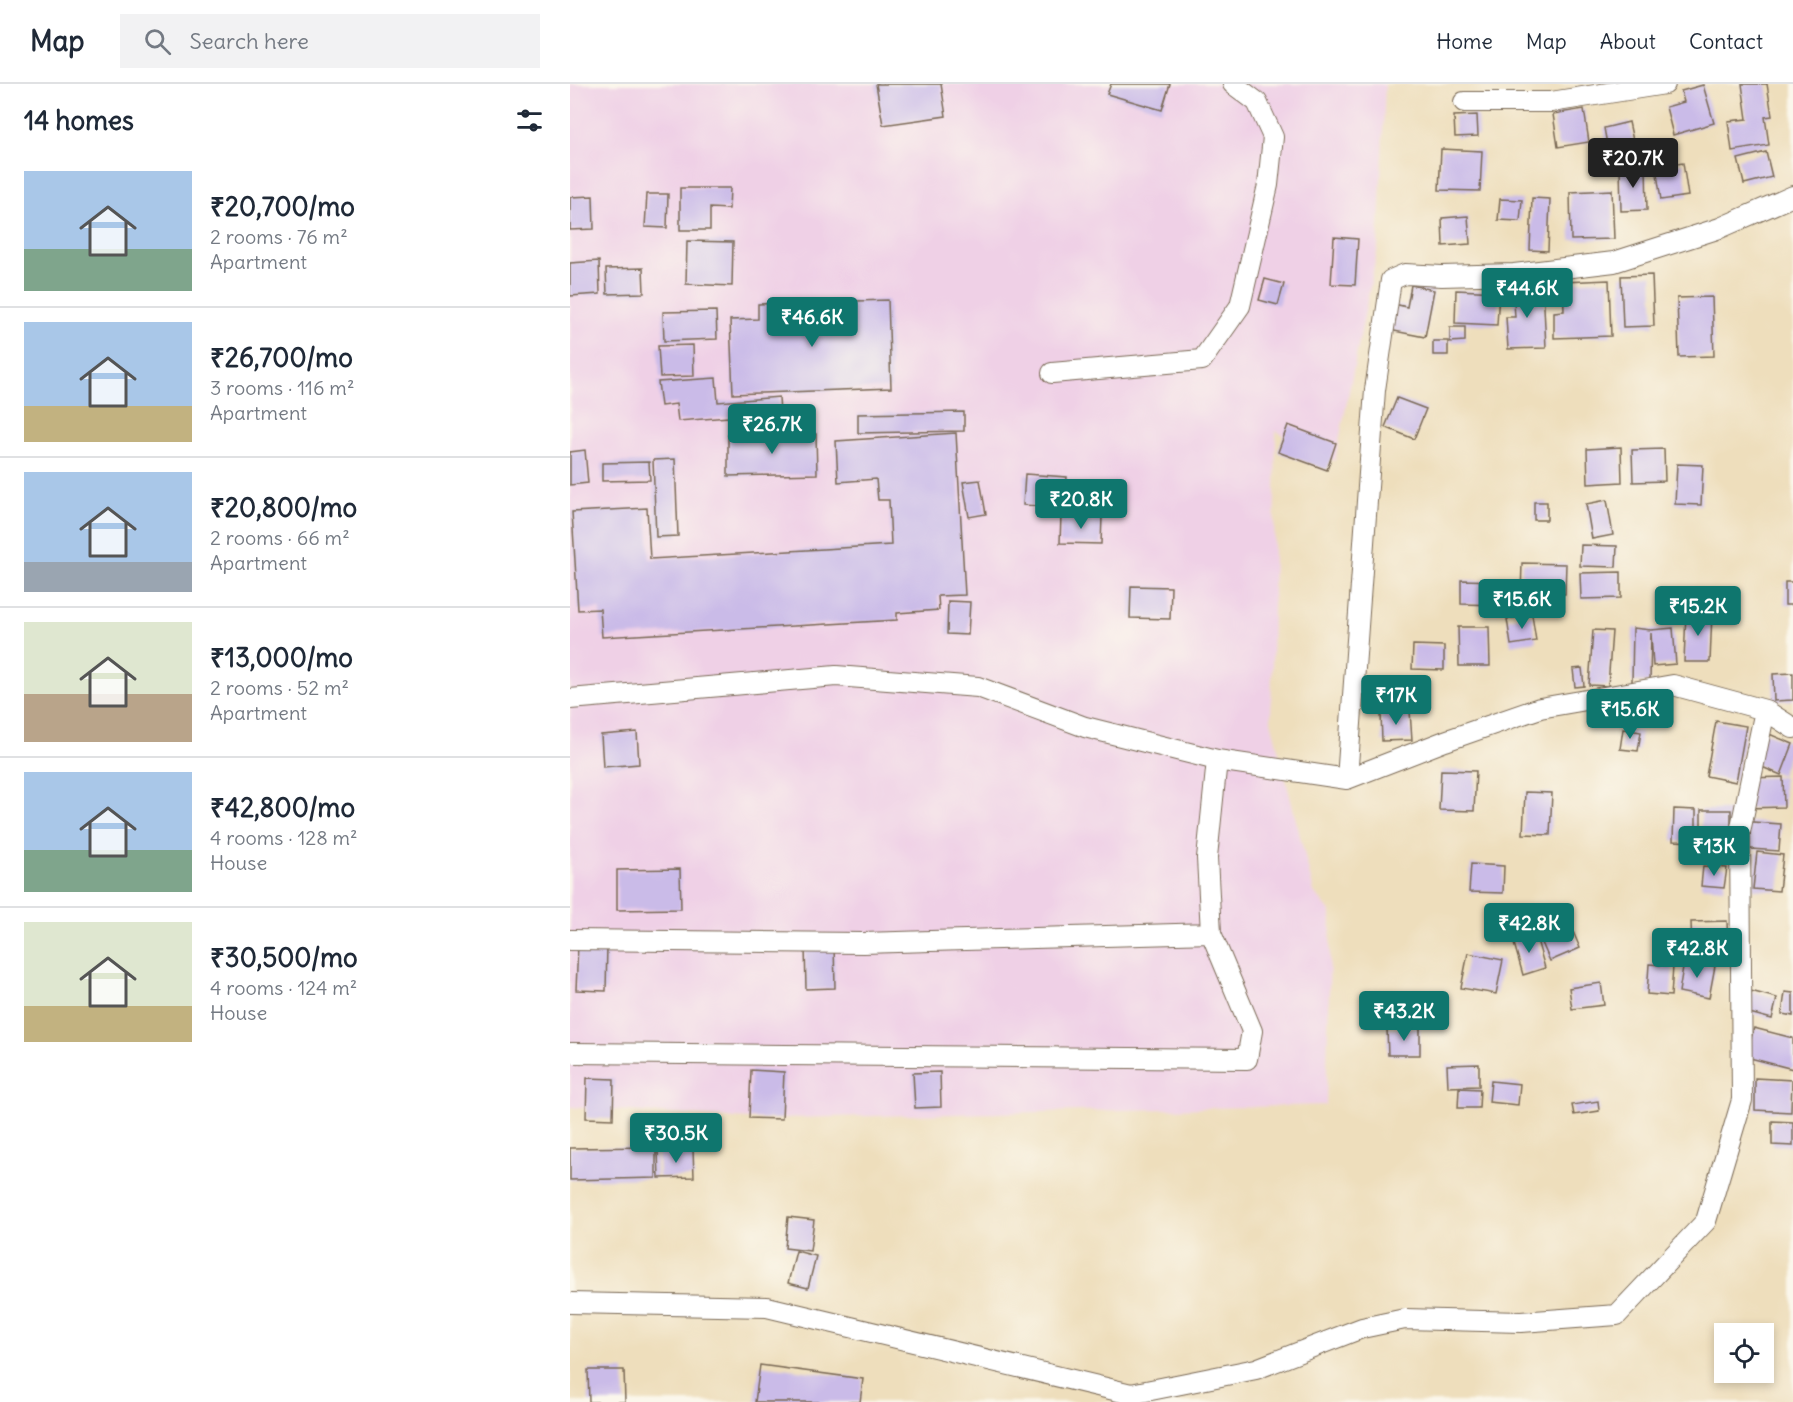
<!DOCTYPE html>
<meta charset="utf-8">
<style>
:root{--surface:#fff;--page:#f2f2f3;--text:#1f2937;--muted:#747a83;--line:#e0e1e3;--accent:#0f766e}
body{margin:0;font-family:Delius,sans-serif;background:var(--page);color:var(--text);height:100vh;display:flex;flex-direction:column;font-size:22px;white-space:nowrap}
*{box-sizing:border-box;margin:0}
p{font-size:20px;color:var(--muted)}
.icon{flex:none;width:33px;height:33px;fill:none;stroke:currentColor;stroke-width:2;stroke-linecap:round;stroke-linejoin:round}
.map{position:relative;flex:1;overflow:hidden}
.panel{display:flex;flex-direction:column;background:var(--surface);width:570px}
.panel>*{flex:none}
.buttons{position:absolute;left:1144px;top:1239px;display:grid;gap:12px}
.buttons a{display:grid;place-items:center;width:60px;height:60px;border-radius:0px;background:var(--surface);box-shadow:0 3px 9px #0003;font-size:30px}
.price{position:absolute;translate:-50% -51px;padding:0 14px;border-radius:6px;background:var(--accent);color:#fff;font-size:20px;line-height:39px;filter:drop-shadow(0 2px 3px #0008)}
.price::after{content:'';position:absolute;left:50%;top:36px;width:18px;height:14px;margin-left:-9px;background:inherit;clip-path:polygon(0 0,100% 0,50% 100%)}
.price.current{background:#222;color:#fff}
ul{padding:0;list-style:none}
li{display:flex;align-items:center;gap:18px;height:150px;padding:0 24px}
li+li{border-top:2px solid var(--line)}
li span{display:grid;place-items:center;flex:none;width:168px;height:120px;border-radius:0px;color:#555}
li>.icon{margin-inline-start:auto}
span .icon{width:72px;height:72px;fill:#fffc;stroke-width:1}
li b{font-size:26px}
h2{display:flex;justify-content:space-between;align-items:center;height:72px;padding:0 24px;font-size:26px}
header{display:flex;align-items:center;gap:36px;box-sizing:border-box;height:84px;padding:0 30px;background:var(--surface);border-bottom:2px solid var(--line)}
header strong{font-size:28px}
nav{display:flex;gap:33px;margin-inline-start:auto;font-size:21px}
.search{width:420px;height:54px;background:var(--page);display:flex;align-items:center;gap:15px;box-sizing:border-box;padding:0 21px;border-radius:0px;color:var(--muted);font-size:22px}
main{display:flex;flex:1;min-height:0}
.map>svg:first-child{display:block}
</style>
<header>
<strong>Map</strong>
<div class="search"><svg class="icon" aria-label="search" viewBox="0 0 24 24"><circle cx="10" cy="10" r="6"/><path d="M15 15l6 6"/></svg>Search here</div>
<nav><a>Home</a><a>Map</a><a>About</a><a>Contact</a></nav>
</header>
<main>
<section class="panel">
<h2>14 homes<svg class="icon" aria-label="filters" viewBox="0 0 24 24"><path d="M4 7h16M4 17h16"/><circle cx="9" cy="7" r="2"/><circle cx="15" cy="17" r="2"/></svg></h2>
<ul>
<li><span style="background:linear-gradient(#a9c7e8 65%,#7fa58c 0)"><svg class="icon" aria-label="home" viewBox="0 0 24 24"><path d="M3 11l9-7 9 7M6 9v11h12V9"/></svg></span><div><b>₹20,700/mo</b><p>2 rooms · 76 m²</p><p>Apartment</p></div></li>
<li><span style="background:linear-gradient(#a9c7e8 70%,#c2b280 0)"><svg class="icon" aria-label="home" viewBox="0 0 24 24"><path d="M3 11l9-7 9 7M6 9v11h12V9"/></svg></span><div><b>₹26,700/mo</b><p>3 rooms · 116 m²</p><p>Apartment</p></div></li>
<li><span style="background:linear-gradient(#a9c7e8 75%,#9aa5b1 0)"><svg class="icon" aria-label="home" viewBox="0 0 24 24"><path d="M3 11l9-7 9 7M6 9v11h12V9"/></svg></span><div><b>₹20,800/mo</b><p>2 rooms · 66 m²</p><p>Apartment</p></div></li>
<li><span style="background:linear-gradient(#dfe7d0 60%,#b9a48a 0)"><svg class="icon" aria-label="home" viewBox="0 0 24 24"><path d="M3 11l9-7 9 7M6 9v11h12V9"/></svg></span><div><b>₹13,000/mo</b><p>2 rooms · 52 m²</p><p>Apartment</p></div></li>
<li><span style="background:linear-gradient(#a9c7e8 65%,#7fa58c 0)"><svg class="icon" aria-label="home" viewBox="0 0 24 24"><path d="M3 11l9-7 9 7M6 9v11h12V9"/></svg></span><div><b>₹42,800/mo</b><p>4 rooms · 128 m²</p><p>House</p></div></li>
<li><span style="background:linear-gradient(#dfe7d0 70%,#c2b280 0)"><svg class="icon" aria-label="home" viewBox="0 0 24 24"><path d="M3 11l9-7 9 7M6 9v11h12V9"/></svg></span><div><b>₹30,500/mo</b><p>4 rooms · 124 m²</p><p>House</p></div></li>
</ul>
</section>
<div class="map">
<svg width="1223" height="1318" viewBox="0 0 1223 1318">
<rect width="100%" height="100%" fill="#fbf7ec"/>
<filter id="ink" filterUnits="userSpaceOnUse"><feTurbulence type="fractalNoise" baseFrequency=".0167" numOctaves="2"/><feDisplacementMap in="SourceGraphic" scale="12" xChannelSelector="R" yChannelSelector="G"/><feConvolveMatrix kernelMatrix="1 2 1 2 8 2 1 2 1" color-interpolation-filters="sRGB"/></filter>
<filter id="wash" filterUnits="userSpaceOnUse"><feTurbulence type="fractalNoise" baseFrequency=".008" numOctaves="4" result="noise"/><feDisplacementMap in="SourceGraphic" scale="24" xChannelSelector="R" yChannelSelector="G"/><feGaussianBlur stdDeviation="1.35" result="paint"/><feColorMatrix in="noise" values="0 0 0 0 0 0 0 0 0 0 0 0 0 0 0 0 0 1.4 0 .05"/><feComposite in="paint" operator="in"/></filter>
<g filter="url(#wash)">
<rect width="100%" height="100%" fill="#eedebc"/>
<path fill="#efd0e6" d="M 0,0 L 815,0 L 808,163 L 765,377 L 706,347 L 701,637 L 744,808 L 761,829 L 756,1021 L 179,1035 L 0,1023 Z"/>
<g id="blocks">
<path fill="#cabbe8" d="M 306,0 L 371,0 L 376,32 L 313,41 Z
M 541,0 L 600,0 L 592,26 L 537,10 Z
M 1172,0 L 1197,0 L 1202,32 L 1195,33 L 1199,61 L 1162,67 L 1158,37 L 1177,35 Z
M 1133,1 L 1144,39 L 1103,51 L 1096,23 L 1114,18 L 1111,7 Z
M 1014,25 L 1019,58 L 988,63 L 983,30 Z
M 907,31 L 908,52 L 885,53 L 884,32 Z
M 1059,38 L 1064,61 L 1038,66 L 1034,44 Z
M 871,65 L 912,67 L 910,107 L 869,106 Z
M 1196,68 L 1202,93 L 1174,100 L 1168,75 Z
M 1113,79 L 1118,112 L 1091,116 L 1086,83 Z
M 1050,83 L 1076,83 L 1077,126 L 1051,127 Z
M 110,104 L 160,104 L 159,125 L 140,124 L 140,146 L 110,146 Z
M 1042,106 L 1044,155 L 1001,156 L 1000,108 Z
M 77,110 L 98,110 L 97,144 L 75,143 Z
M 23,112 L 24,145 L 0,146 L 0,113 Z
M 962,114 L 980,115 L 978,167 L 960,166 Z
M 930,115 L 952,116 L 950,137 L 928,136 Z
M 898,132 L 900,160 L 873,162 L 872,134 Z
M 764,153 L 788,155 L 785,201 L 761,200 Z
M 117,157 L 163,158 L 162,202 L 116,200 Z
M 29,177 L 30,210 L 0,212 L 0,179 Z
M 73,184 L 74,209 L 37,210 L 36,185 Z
M 1082,191 L 1084,242 L 1053,243 L 1051,192 Z
M 695,195 L 714,200 L 708,221 L 689,216 Z
M 1039,196 L 1041,252 L 984,254 L 984,228 L 994,227 L 993,198 Z
M 841,201 L 864,206 L 855,253 L 819,246 L 824,220 L 837,223 Z
M 973,202 L 976,264 L 938,265 L 936,233 L 945,233 L 943,203 Z
M 886,206 L 929,208 L 927,241 L 885,239 Z
M 1142,213 L 1144,272 L 1109,273 L 1107,214 Z
M 318,216 L 321,304 L 163,310 L 160,236 L 188,235 L 188,220 Z
M 146,227 L 147,255 L 94,257 L 93,228 Z
M 880,243 L 895,243 L 895,257 L 880,258 Z
M 863,257 L 878,257 L 878,271 L 863,271 Z
M 123,261 L 124,292 L 90,293 L 88,262 Z
M 146,294 L 148,318 L 209,313 L 210,329 L 108,337 L 106,320 L 91,322 L 88,298 Z
M 827,314 L 856,325 L 844,355 L 815,343 Z
M 394,328 L 394,347 L 288,349 L 288,330 Z
M 718,341 L 766,359 L 757,386 L 708,368 Z
M 386,349 L 395,511 L 368,512 L 369,526 L 327,529 L 327,536 L 32,553 L 30,525 L 8,526 L 2,428 L 77,424 L 80,475 L 321,461 L 319,416 L 308,416 L 306,395 L 268,398 L 266,357 Z
M 246,350 L 247,390 L 158,392 L 158,351 Z
M 1051,363 L 1052,398 L 1018,400 L 1017,365 Z
M 1094,365 L 1095,397 L 1063,398 L 1062,366 Z
M 15,366 L 18,399 L 0,401 L 0,368 Z
M 105,375 L 108,452 L 86,453 L 83,376 Z
M 79,378 L 80,396 L 32,397 L 32,379 Z
M 1107,380 L 1133,381 L 1131,421 L 1105,420 Z
M 455,390 L 497,393 L 495,424 L 453,421 Z
M 410,396 L 416,430 L 399,433 L 393,398 Z
M 1037,416 L 1043,451 L 1022,455 L 1016,420 Z
M 964,418 L 977,418 L 977,436 L 964,436 Z
M 491,431 L 532,432 L 531,460 L 490,459 Z
M 1011,461 L 1047,462 L 1046,483 L 1010,482 Z
M 952,479 L 996,480 L 995,510 L 951,510 Z
M 1051,488 L 1051,514 L 1011,515 L 1010,489 Z
M 891,496 L 929,497 L 928,521 L 891,520 Z
M 1215,498 L 1223,498 L 1223,521 L 1215,521 Z
M 561,502 L 601,503 L 600,535 L 560,534 Z
M 378,517 L 400,518 L 398,551 L 377,550 Z
M 1116,528 L 1142,529 L 1140,578 L 1114,578 Z
M 962,531 L 966,557 L 941,561 L 937,535 Z
M 888,543 L 919,543 L 920,582 L 889,582 Z
M 1063,544 L 1081,546 L 1103,544 L 1106,580 L 1083,582 L 1081,549 L 1080,598 L 1062,598 Z
M 1023,546 L 1042,547 L 1038,602 L 1019,601 Z
M 843,561 L 874,562 L 874,586 L 842,585 Z
M 1012,584 L 1014,602 L 1005,603 L 1003,585 Z
M 1223,589 L 1223,616 L 1204,617 L 1203,590 Z
M 840,627 L 842,656 L 812,657 L 811,629 Z
M 1146,637 L 1176,642 L 1166,698 L 1136,692 Z
M 1053,645 L 1071,648 L 1068,667 L 1050,665 Z
M 1192,647 L 1223,660 L 1211,691 L 1180,678 Z
M 67,648 L 69,680 L 33,683 L 31,651 Z
M 871,686 L 906,687 L 904,727 L 869,726 Z
M 1213,693 L 1214,723 L 1177,724 L 1176,694 Z
M 955,708 L 982,709 L 980,751 L 953,750 Z
M 1104,725 L 1126,726 L 1126,758 L 1103,757 Z
M 1131,726 L 1161,726 L 1161,756 L 1131,756 Z
M 1169,737 L 1211,740 L 1209,767 L 1167,764 Z
M 1187,768 L 1213,771 L 1209,807 L 1183,805 Z
M 901,780 L 934,782 L 933,809 L 899,808 Z
M 1133,782 L 1157,784 L 1154,804 L 1131,802 Z
M 110,785 L 111,825 L 47,826 L 47,786 Z
M 1157,837 L 1158,862 L 1122,863 L 1121,838 Z
M 999,838 L 1010,864 L 980,877 L 969,852 Z
M 965,849 L 975,884 L 953,891 L 943,856 Z
M 8,860 L 37,861 L 36,907 L 6,906 Z
M 264,861 L 265,904 L 236,905 L 235,862 Z
M 898,869 L 933,876 L 926,910 L 891,904 Z
M 1114,877 L 1145,882 L 1139,914 L 1109,908 Z
M 1079,880 L 1103,882 L 1101,912 L 1077,910 Z
M 1031,899 L 1034,921 L 1002,925 L 999,904 Z
M 1177,906 L 1207,914 L 1202,935 L 1172,927 Z
M 1215,908 L 1223,909 L 1223,932 L 1212,930 Z
M 850,944 L 850,971 L 818,971 L 817,945 Z
M 1184,944 L 1223,954 L 1223,985 L 1176,973 Z
M 909,980 L 909,1002 L 878,1003 L 877,981 Z
M 181,986 L 214,988 L 212,1035 L 179,1034 Z
M 370,988 L 371,1023 L 345,1024 L 343,989 Z
M 17,994 L 44,995 L 43,1035 L 16,1034 Z
M 1185,994 L 1222,996 L 1221,1028 L 1185,1026 Z
M 921,997 L 950,1000 L 948,1021 L 919,1018 Z
M 889,1004 L 910,1005 L 909,1024 L 888,1024 Z
M 1028,1017 L 1029,1027 L 1004,1031 L 1002,1021 Z
M 1202,1037 L 1223,1038 L 1223,1062 L 1202,1061 Z
M 86,1063 L 86,1094 L 0,1096 L 0,1064 Z
M 123,1065 L 124,1093 L 89,1094 L 88,1067 Z
M 218,1133 L 244,1136 L 240,1167 L 215,1164 Z
M 226,1167 L 246,1172 L 238,1204 L 218,1199 Z
M 190,1281 L 293,1295 L 290,1318 L 185,1318 Z
M 18,1286 L 54,1286 L 55,1318 L 19,1318 Z"/>
</g>
</g>
<g filter="url(#ink)">
<use href="#blocks" fill-opacity="0" stroke="#7a6955" stroke-width="1.5"/>
<g fill="none" stroke-linecap="round" stroke-linejoin="round">
<defs>
<path id="street" d="M 894,18 L 981,18 L 1095,0
M 482,289 L 632,276 L 670,222 L 698,101 L 703,53 L 687,18 L 663,0
M 0,615 L 266,592 L 408,603 L 515,643 L 647,676 L 777,695 L 875,657 L 970,624 L 1103,601 L 1195,626 L 1223,644
M 777,695 L 805,306 L 821,196 L 835,190 L 872,192 L 944,190 L 1044,178 L 1150,144 L 1223,112
M 0,856 L 293,859 L 641,849
M 0,969 L 677,975 L 682,947 L 641,849 L 637,774 L 647,676
M 0,1219 L 197,1223 L 561,1310 L 686,1285 L 792,1244 L 835,1235 L 951,1238 L 1047,1231 L 1136,1137 L 1172,1016 L 1170,748 L 1195,626"/>
</defs>
<use href="#street" stroke="#7a6955" stroke-width="22"/>
<use href="#street" stroke="#fff" stroke-width="20"/>
</g>
</g>
</svg>
<div class="buttons">
<a><svg class="icon" aria-label="locate" viewBox="0 0 24 24"><circle cx="12" cy="12" r="6"/><path d="M12 2v4M12 18v4M2 12h4M18 12h4"/></svg></a>
</div>
<b class="price current" style="left:1063px;top:105px">₹20.7K</b>
<b class="price" style="left:957px;top:235px">₹44.6K</b>
<b class="price" style="left:242px;top:264px">₹46.6K</b>
<b class="price" style="left:202px;top:371px">₹26.7K</b>
<b class="price" style="left:511px;top:446px">₹20.8K</b>
<b class="price" style="left:952px;top:546px">₹15.6K</b>
<b class="price" style="left:1128px;top:553px">₹15.2K</b>
<b class="price" style="left:826px;top:642px">₹17K</b>
<b class="price" style="left:1060px;top:656px">₹15.6K</b>
<b class="price" style="left:1144px;top:793px">₹13K</b>
<b class="price" style="left:959px;top:870px">₹42.8K</b>
<b class="price" style="left:1127px;top:895px">₹42.8K</b>
<b class="price" style="left:834px;top:958px">₹43.2K</b>
<b class="price" style="left:106px;top:1080px">₹30.5K</b>
</div>
</main>
